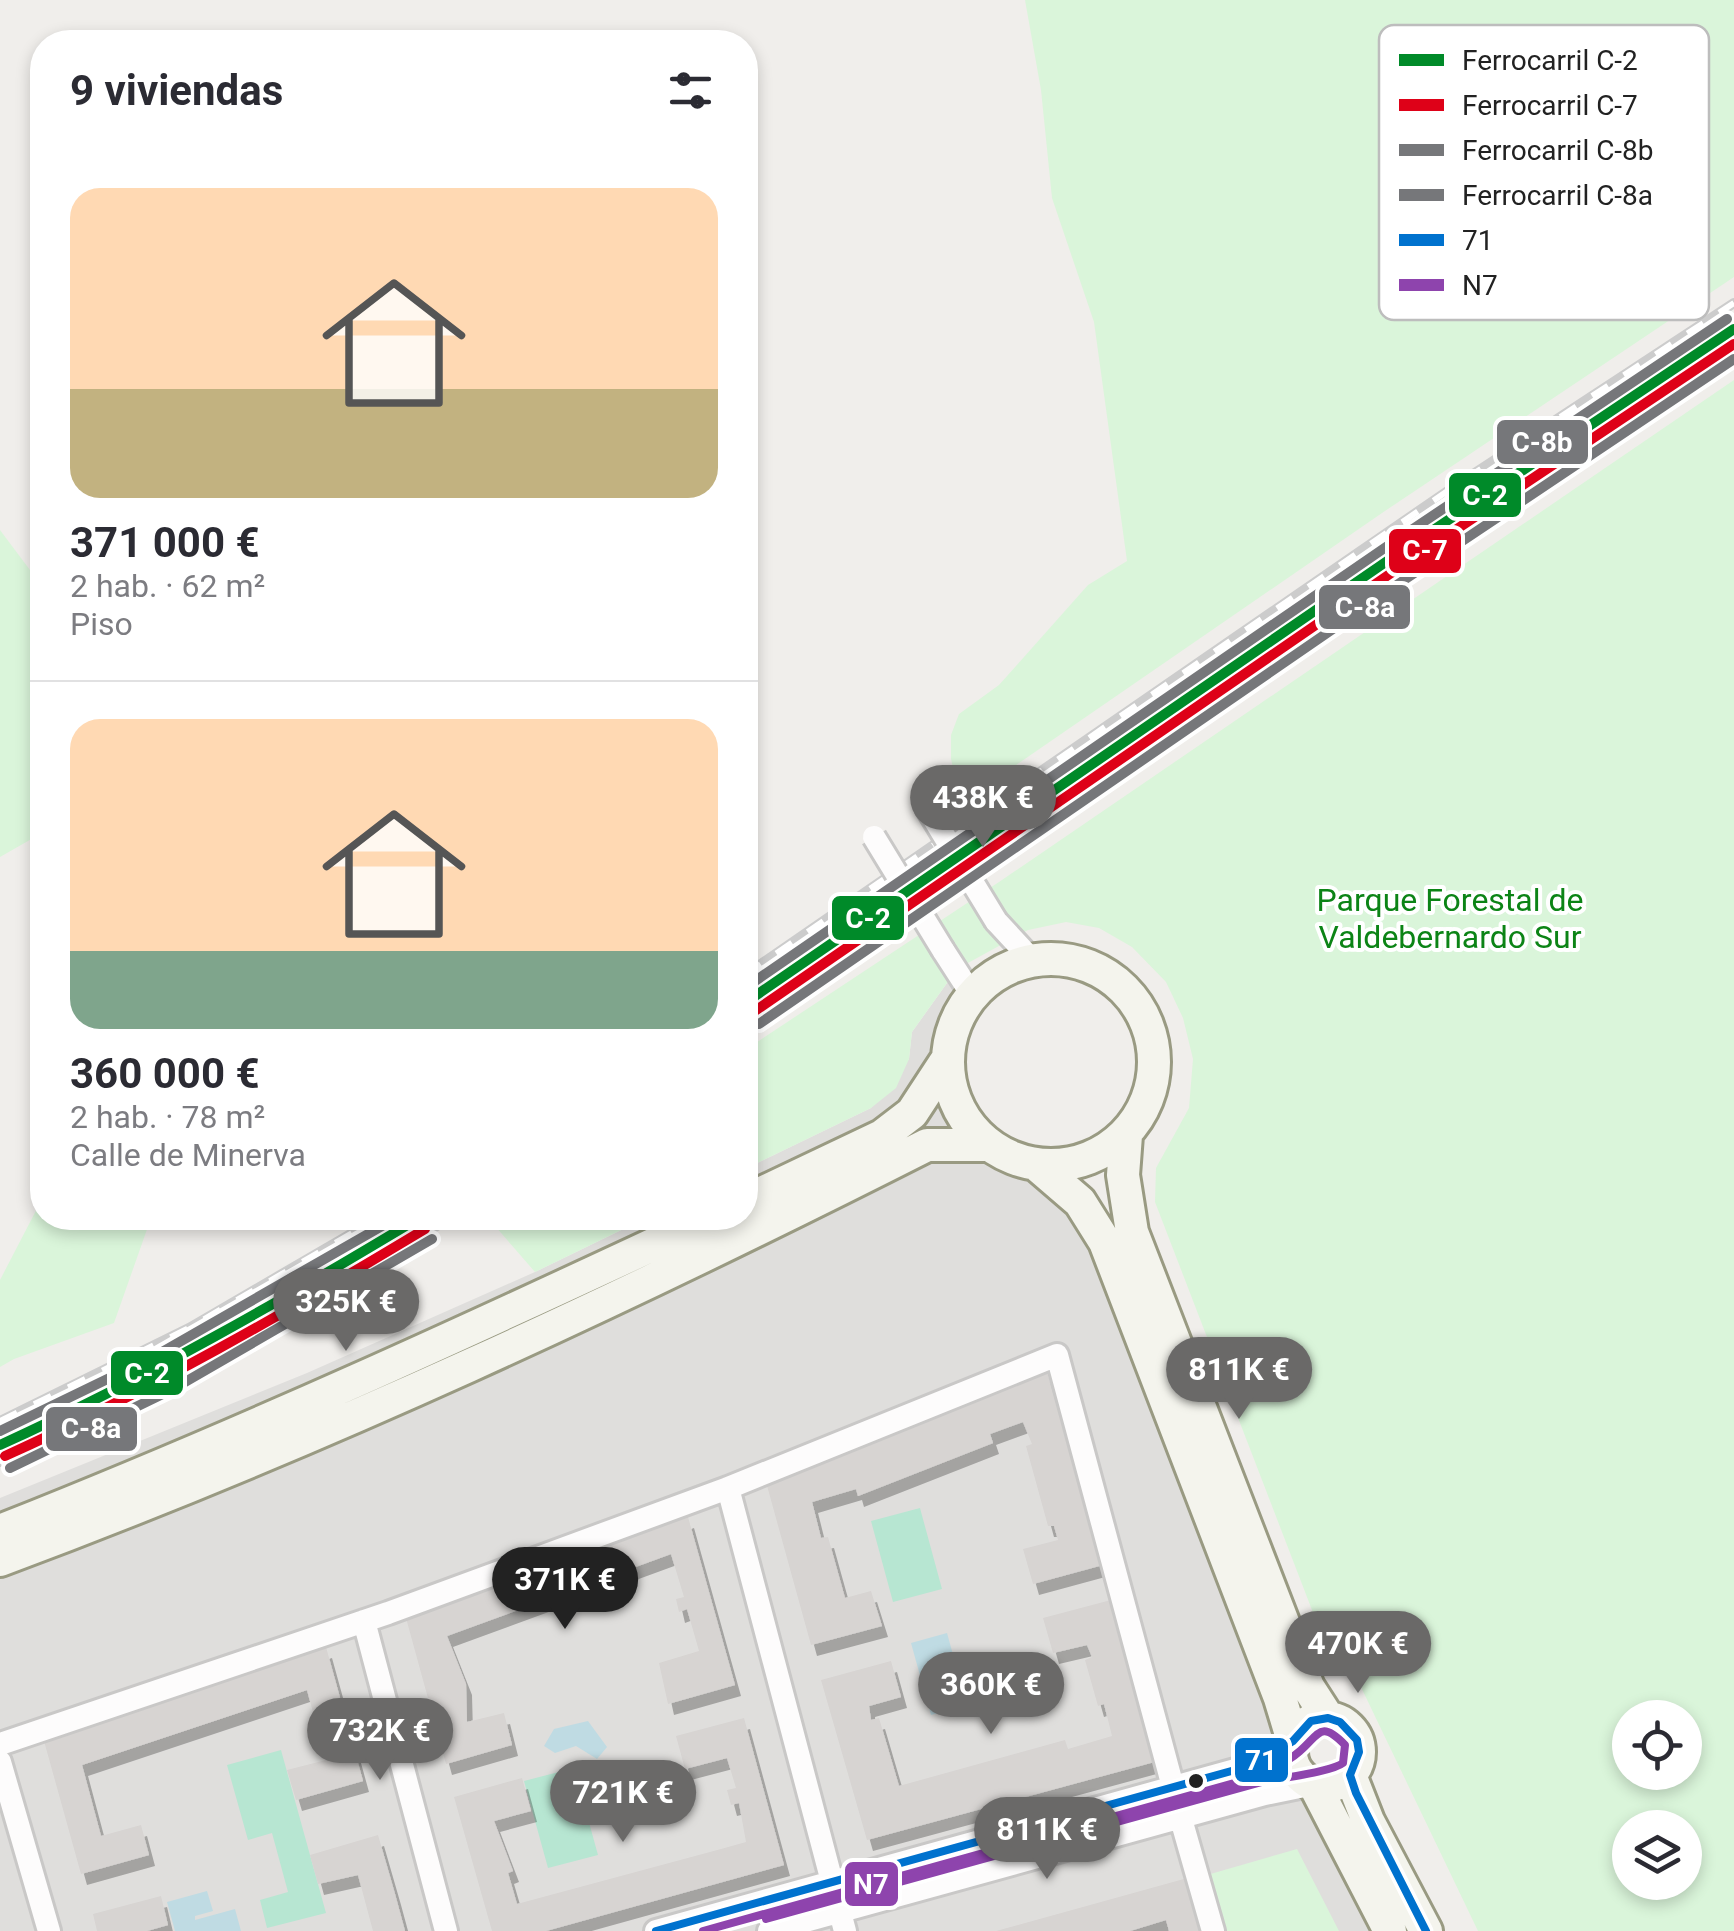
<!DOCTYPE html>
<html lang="es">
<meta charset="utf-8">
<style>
:root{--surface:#fff;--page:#f2f2f3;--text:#2b2b33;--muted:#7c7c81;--line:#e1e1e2;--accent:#6a6968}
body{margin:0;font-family:Roboto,sans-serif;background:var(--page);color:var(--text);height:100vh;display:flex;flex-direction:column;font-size:38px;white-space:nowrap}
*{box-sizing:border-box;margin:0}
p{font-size:32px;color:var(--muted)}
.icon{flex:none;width:55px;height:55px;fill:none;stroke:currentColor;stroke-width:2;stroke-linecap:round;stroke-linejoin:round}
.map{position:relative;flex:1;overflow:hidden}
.panel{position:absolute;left:30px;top:30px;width:728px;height:1200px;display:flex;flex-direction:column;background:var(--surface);border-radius:40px;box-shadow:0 5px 15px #0003}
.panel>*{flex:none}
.tools{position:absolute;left:1612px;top:1700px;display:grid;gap:20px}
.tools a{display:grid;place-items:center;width:90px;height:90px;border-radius:50%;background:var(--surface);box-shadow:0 5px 15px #0003;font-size:50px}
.price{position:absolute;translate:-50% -85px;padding:0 22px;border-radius:35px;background:var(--accent);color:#fff;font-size:32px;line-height:65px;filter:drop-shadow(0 2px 5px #0008)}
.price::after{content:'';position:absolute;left:50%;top:60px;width:30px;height:22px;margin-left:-15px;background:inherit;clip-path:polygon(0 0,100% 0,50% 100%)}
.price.current{background:#222;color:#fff}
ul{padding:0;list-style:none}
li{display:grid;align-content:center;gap:20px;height:530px;padding:0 40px}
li+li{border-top:2px solid var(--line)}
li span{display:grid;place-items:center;height:310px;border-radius:30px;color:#555}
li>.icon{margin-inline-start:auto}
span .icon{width:180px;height:180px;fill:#fffc;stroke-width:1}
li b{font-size:42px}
h2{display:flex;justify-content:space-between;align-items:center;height:120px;padding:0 40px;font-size:42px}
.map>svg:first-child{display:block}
</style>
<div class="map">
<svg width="1734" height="1931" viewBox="0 0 1734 1931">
<defs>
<filter id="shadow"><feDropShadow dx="6" dy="11" stdDeviation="0" flood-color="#0004"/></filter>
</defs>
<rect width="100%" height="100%" fill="#f0eeeb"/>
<path fill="#dfdedc" d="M 957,969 L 972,995 L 957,1019 L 948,1058 L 949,1082 L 960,1111 L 989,1145 L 1011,1158 L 1037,1165 L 1080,1202 L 1295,1767 L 1390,1931 L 0,1931 L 0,1498 L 307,1373 L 535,1272 L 646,1218 L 745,1218 L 745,1169 L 871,1108 L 909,1059 L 912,1032 Z"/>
<path fill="#daf5da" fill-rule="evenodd" d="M 1025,0 L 1734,0 L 1734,277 L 1382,513 L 974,794 L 955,776 L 951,759 L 951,735 L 959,714 L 999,685 L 1088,585 L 1127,561 L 1094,322 L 1052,198 L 1041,90 Z
M 1734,380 L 1734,1931 L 1478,1931 L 1348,1660 L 1332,1662 L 1155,1202 L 1156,1168 L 1189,1108 L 1193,1059 L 1183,1018 L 1166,982 L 1132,947 L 1099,928 L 1066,922 L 1028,930 L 957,969 L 912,1032 L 909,1059 L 896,1088 L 871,1108 L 745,1169 L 745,1050 L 999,882 ZM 1630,1718 L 1685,1718 L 1685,1772 L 1630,1772 ZM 1630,1828 L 1685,1828 L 1685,1882 L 1630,1882 Z
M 0,530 L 42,586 L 42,833 L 0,857 Z
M 42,1199 L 42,1218 L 151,1218 L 114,1323 L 14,1359 L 0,1367 L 0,1280 Z
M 492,1218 L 646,1218 L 535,1272 L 489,1219 Z
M 1297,1849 L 1339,1931 L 1223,1931 L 1207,1875 Z"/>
<path fill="#b7e6d2" d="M 920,1508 L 942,1589 L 893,1602 L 871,1521 Z
M 281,1750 L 326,1913 L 267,1928 L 260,1900 L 288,1892 L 272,1833 L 248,1840 L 227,1765 Z
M 574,1768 L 598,1855 L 548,1868 L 524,1781 Z"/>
<path fill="#bfdbe3" d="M 947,1633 L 967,1705 L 931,1715 L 911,1643 Z
M 588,1721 L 607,1747 L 597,1759 L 576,1746 L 555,1753 L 544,1746 L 554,1729 Z
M 207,1891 L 213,1911 L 195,1916 L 195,1920 L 235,1909 L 241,1931 L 175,1931 L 167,1902 Z"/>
<path fill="#d7d4d2" filter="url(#shadow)" d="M 1047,1372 L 1103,1565 L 1033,1584 L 1023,1549 L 1058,1540 L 1054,1526 L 1048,1526 L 1026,1446 L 1032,1444 L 1023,1422 L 990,1434 L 993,1443 L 858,1496 L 856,1489 L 812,1502 L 821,1538 L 828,1537 L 845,1598 L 871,1591 L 882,1626 L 811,1645 L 766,1482 Z
M 688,1517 L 735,1685 L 668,1704 L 659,1663 L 699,1651 L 687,1609 L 679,1612 L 676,1599 L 684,1597 L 671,1554 L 447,1636 L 466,1684 L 467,1722 L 504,1713 L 512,1745 L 446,1764 L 406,1618 Z
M 1111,1600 L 1158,1761 L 867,1840 L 821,1680 L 891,1661 L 901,1697 L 869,1706 L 871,1720 L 879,1718 L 899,1786 L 1065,1740 L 1068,1749 L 1112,1736 L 1104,1704 L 1098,1706 L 1085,1660 L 1092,1657 L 1087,1645 L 1053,1653 L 1043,1618 Z
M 326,1647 L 363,1781 L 296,1800 L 287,1770 L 326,1760 L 307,1690 L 82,1765 L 101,1836 L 141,1825 L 149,1855 L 81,1874 L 44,1741 Z
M 744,1718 L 784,1865 L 546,1931 L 492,1931 L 454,1797 L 522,1778 L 531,1811 L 494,1821 L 513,1871 L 508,1873 L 517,1904 L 721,1849 L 746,1842 L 739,1803 L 731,1805 L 727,1790 L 736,1788 L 727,1758 L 685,1769 L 676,1736 Z
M 378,1835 L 395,1894 L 405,1931 L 373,1931 L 358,1875 L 318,1884 L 310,1855 Z
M 1191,1877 L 1207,1931 L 1169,1931 L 1166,1920 L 1130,1931 L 996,1931 Z
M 161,1896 L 168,1925 L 147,1931 L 97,1931 L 93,1914 Z"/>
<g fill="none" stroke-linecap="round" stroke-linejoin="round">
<defs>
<path id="street" d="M 996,921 L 1033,961
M 943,950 L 972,995
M 728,1488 L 845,1931
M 364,1621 L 446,1931
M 0,1744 L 388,1613 L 728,1488 L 1057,1355 L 1173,1787
M 0,1762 L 49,1931
M 1181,1819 L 1213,1931
M 656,1931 L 1253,1765 L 1293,1741
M 769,1931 L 1265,1794 L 1314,1784"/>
<path id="secondary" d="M948 1062a103 103 0 1 1 206 0a103 103 0 1 1-206 0Z
M 1126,1135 L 1123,1175 L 1132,1232 L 1308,1687 L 1328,1718
M 1037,1165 L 1080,1202 L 1105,1242 L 1280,1698 L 1293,1741
M 745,1201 L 882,1136 L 912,1113 L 948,1058
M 0,1531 C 241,1436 475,1328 710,1218
M 0,1560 C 317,1442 625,1298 927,1145 L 989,1145
M1291 1752a34 34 0 1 1 68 0a34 34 0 1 1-68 0Z
M 1350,1775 L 1368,1821 L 1426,1931
M 1314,1784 L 1390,1931"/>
</defs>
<use href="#street" stroke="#c9c8c7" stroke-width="28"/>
<use href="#secondary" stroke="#999a82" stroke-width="38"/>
<use href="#street" stroke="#fdfcfc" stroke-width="22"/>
<use href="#secondary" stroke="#f4f4ed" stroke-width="32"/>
<defs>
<path id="rail" d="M 745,975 L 1449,490 L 1734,303
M 745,1026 L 1734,353
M 0,1421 L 189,1328 L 378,1218
M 0,1462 C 153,1385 304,1307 450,1218"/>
</defs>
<use href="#rail" stroke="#ccc" stroke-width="10"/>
<use href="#rail" stroke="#fff" stroke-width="6" stroke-dasharray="19" stroke-linecap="butt"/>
<defs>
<path id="street-bridge" d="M 926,806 L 996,921
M 874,837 L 943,950"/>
</defs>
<use href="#street-bridge" stroke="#c9c8c7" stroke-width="28" stroke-linecap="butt"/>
<use href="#street-bridge" stroke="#fdfcfc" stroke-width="22"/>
<defs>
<path id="bus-1" d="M 656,1931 L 1253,1765 L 1293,1741 L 1311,1721 L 1328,1718 L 1340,1722 L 1357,1740 L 1359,1752 L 1350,1775 L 1356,1793 L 1426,1931"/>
<path id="bus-2" d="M 703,1931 L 1256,1777 C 1270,1770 1288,1762 1300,1751 C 1319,1735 1320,1719 1345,1745 L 1343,1763 C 1332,1772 1280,1778 1262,1782 L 766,1919"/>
</defs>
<use href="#bus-1" stroke="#fff" stroke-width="15"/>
<use href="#bus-2" stroke="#fff" stroke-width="15"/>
<use href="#bus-1" stroke="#0072ce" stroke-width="8"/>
<use href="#bus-2" stroke="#8e44ad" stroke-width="8"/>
<defs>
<path id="rail-1" d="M 745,1003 L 1393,557 L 1734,329
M 0,1445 C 145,1379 283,1300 419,1218"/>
<path id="rail-2" d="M 752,1013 L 1400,567 L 1734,344
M 5,1456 C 151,1390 289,1311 425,1229"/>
<path id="rail-3" d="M 745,988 L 1386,547 L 1727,319
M 0,1431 L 155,1356 L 396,1218"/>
<path id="rail-4" d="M 759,1024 L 1407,578 L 1734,359
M 10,1468 L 173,1389 L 432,1239"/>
</defs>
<use href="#rail-1" stroke="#fff" stroke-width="18"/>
<use href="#rail-2" stroke="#fff" stroke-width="18"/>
<use href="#rail-3" stroke="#fff" stroke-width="18"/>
<use href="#rail-4" stroke="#fff" stroke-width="18"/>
<use href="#rail-1" stroke="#008a29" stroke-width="10"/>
<use href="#rail-2" stroke="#de0118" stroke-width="10"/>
<use href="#rail-3" stroke="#76777a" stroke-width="10"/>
<use href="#rail-4" stroke="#76777a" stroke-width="10"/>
</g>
<circle fill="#222" stroke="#fff" stroke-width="4" cx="1196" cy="1781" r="9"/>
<g text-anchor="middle" stroke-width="8" stroke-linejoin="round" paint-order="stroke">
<g font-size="32" fill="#0c8416" stroke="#fff">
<text x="1450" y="911">Parque Forestal de<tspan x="1450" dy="37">Valdebernardo Sur</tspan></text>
</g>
</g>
<rect x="1379" y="25" width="330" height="295" rx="15" fill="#fff" stroke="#bdbdbd" stroke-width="2.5"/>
<rect x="1399" y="54" width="45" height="12" fill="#008a29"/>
<rect x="1399" y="99" width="45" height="12" fill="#de0118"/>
<rect x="1399" y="144" width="45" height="12" fill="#76777a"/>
<rect x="1399" y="189" width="45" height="12" fill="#76777a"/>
<rect x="1399" y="234" width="45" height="12" fill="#0072ce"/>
<rect x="1399" y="279" width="45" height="12" fill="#8e44ad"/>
<g font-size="28" fill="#222">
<text x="1462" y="70">Ferrocarril C-2</text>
<text x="1462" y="115">Ferrocarril C-7</text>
<text x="1462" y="160">Ferrocarril C-8b</text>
<text x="1462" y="205">Ferrocarril C-8a</text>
<text x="1462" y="250">71</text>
<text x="1462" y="295">N7</text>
</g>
<g stroke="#fff" stroke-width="4">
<rect x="1495" y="418" width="95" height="48" rx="10" fill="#76777a"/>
<rect x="1447" y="471" width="76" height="48" rx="10" fill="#008a29"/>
<rect x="1387" y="527" width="76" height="48" rx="10" fill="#de0118"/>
<rect x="1317" y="583" width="95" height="48" rx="10" fill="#76777a"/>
<rect x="830" y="894" width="76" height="48" rx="10" fill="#008a29"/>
<rect x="109" y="1349" width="76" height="48" rx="10" fill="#008a29"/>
<rect x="44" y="1405" width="95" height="48" rx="10" fill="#76777a"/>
<rect x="1233" y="1736" width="57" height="48" rx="10" fill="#0072ce"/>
<rect x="843" y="1860" width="57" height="48" rx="10" fill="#8e44ad"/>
</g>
<g font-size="28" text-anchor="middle" font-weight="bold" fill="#fff">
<text x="1542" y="452">C-8b</text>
<text x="1485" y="505">C-2</text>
<text x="1425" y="560">C-7</text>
<text x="1365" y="617">C-8a</text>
<text x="868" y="928">C-2</text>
<text x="147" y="1383">C-2</text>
<text x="91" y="1438">C-8a</text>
<text x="1261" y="1770">71</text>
<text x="871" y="1894">N7</text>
</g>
</svg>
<div class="tools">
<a><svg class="icon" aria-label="locate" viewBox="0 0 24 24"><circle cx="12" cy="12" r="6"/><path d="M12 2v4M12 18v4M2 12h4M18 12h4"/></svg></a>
<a><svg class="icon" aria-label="layers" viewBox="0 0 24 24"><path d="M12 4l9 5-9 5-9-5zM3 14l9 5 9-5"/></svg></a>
</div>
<b class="price" style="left:983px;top:850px">438K €</b>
<b class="price" style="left:346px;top:1354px">325K €</b>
<b class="price" style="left:1239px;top:1422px">811K €</b>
<b class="price current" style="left:565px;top:1632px">371K €</b>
<b class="price" style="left:1358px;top:1696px">470K €</b>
<b class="price" style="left:991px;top:1737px">360K €</b>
<b class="price" style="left:380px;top:1783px">732K €</b>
<b class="price" style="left:623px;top:1845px">721K €</b>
<b class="price" style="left:1047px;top:1882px">811K €</b>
<section class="panel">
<h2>9 viviendas<svg class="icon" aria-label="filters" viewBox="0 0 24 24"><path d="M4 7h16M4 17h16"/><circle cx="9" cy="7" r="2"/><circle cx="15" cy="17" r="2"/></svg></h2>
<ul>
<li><span style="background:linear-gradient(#ffd9b3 65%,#c2b280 0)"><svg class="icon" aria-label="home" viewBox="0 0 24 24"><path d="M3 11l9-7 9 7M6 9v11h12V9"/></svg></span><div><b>371 000 €</b><p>2 hab. · 62 m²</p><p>Piso</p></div></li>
<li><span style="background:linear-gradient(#ffd9b3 75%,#7fa58c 0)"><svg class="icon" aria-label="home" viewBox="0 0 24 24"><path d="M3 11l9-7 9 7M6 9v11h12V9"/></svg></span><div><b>360 000 €</b><p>2 hab. · 78 m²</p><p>Calle de Minerva</p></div></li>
</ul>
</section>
</div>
